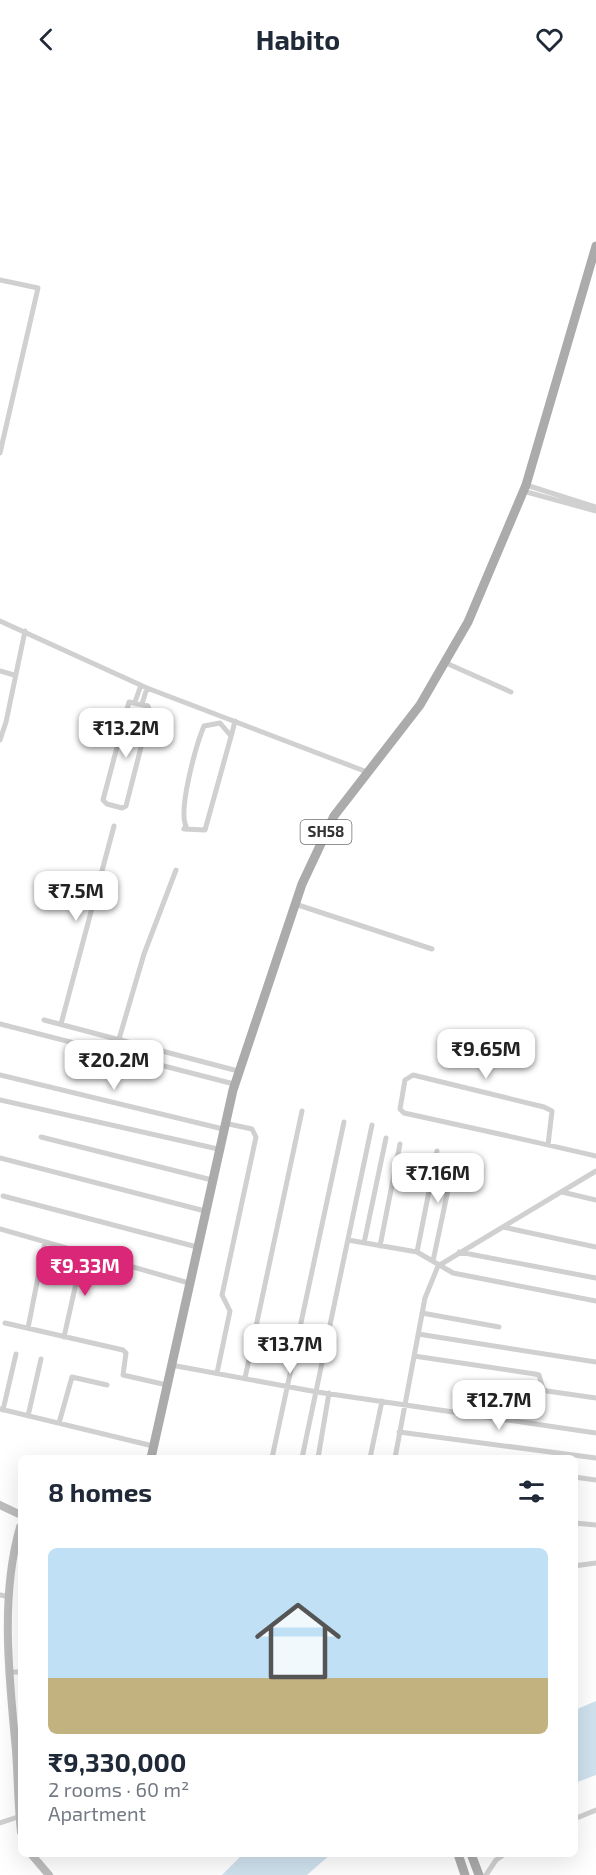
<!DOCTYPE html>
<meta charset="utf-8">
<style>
:root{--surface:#fff;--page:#f2f2f3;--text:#1f2937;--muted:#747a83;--line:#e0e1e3;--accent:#db2777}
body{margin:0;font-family:"Exo 2",sans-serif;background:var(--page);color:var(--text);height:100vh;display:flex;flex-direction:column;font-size:22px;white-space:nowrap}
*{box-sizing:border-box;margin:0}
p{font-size:20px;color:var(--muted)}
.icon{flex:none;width:33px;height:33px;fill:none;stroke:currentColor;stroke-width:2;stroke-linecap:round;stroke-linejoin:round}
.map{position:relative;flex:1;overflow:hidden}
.drawer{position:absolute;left:18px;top:1377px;width:560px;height:402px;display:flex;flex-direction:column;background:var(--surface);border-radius:9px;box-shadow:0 6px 24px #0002}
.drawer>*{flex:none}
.price{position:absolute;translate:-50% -51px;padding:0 14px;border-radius:12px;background:#fff;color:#222;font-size:20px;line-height:39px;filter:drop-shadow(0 2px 3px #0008)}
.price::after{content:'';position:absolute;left:50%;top:36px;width:18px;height:14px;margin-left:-9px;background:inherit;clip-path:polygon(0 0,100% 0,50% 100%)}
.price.current{background:var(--accent);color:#fff}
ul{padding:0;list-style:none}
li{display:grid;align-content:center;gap:12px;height:318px;padding:0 30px}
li+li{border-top:2px solid var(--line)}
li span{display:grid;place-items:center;height:186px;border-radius:9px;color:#555}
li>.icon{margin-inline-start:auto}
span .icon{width:108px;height:108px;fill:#fffc;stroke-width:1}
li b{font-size:26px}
h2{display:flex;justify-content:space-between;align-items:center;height:72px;padding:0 30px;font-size:26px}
header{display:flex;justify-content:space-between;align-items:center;height:78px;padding:0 30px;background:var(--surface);font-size:27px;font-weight:700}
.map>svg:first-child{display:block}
</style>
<header><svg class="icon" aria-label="back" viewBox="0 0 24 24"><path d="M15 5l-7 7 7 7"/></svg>Habito<svg class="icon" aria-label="heart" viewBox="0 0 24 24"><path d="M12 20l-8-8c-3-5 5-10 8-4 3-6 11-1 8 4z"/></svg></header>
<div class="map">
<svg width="596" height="1797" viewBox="0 0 596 1797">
<rect width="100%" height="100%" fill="#fff"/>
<path fill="#cfe2ee" d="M 596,1623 L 596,1697 L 575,1705 L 575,1632 Z
M 243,1776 L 331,1776 L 307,1797 L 222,1797 Z"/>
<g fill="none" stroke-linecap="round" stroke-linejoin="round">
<path stroke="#d0d0d0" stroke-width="5" d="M 0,202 L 38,210 L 0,375
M 526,407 L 596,429
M 523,413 L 596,433
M 0,543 L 147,610 L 367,694
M 446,585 L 511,614
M 0,593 L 14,597
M 129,624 L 148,628 L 150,634 L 126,728 L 122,730 L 107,726 L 103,722 Z
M 135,624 L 141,607
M 142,626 L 147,610
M 231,658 L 220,645 L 204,648 C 196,667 178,732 186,748 L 184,751 L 205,752 L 232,655 L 235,643
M 0,662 L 6,644 L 25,553
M 295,826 L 432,871
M 44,942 L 238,993
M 0,946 L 234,1006
M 61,946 L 114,748
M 119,961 L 144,876 L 176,792
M 0,997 L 223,1051
M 0,1022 L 218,1071
M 41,1059 L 212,1102
M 548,1067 L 552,1033 L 544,1029 L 413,997 L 405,1002 L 400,1031 L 404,1035 C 468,1049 532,1063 596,1078
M 0,1080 L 205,1133
M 562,1114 L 596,1122
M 3,1118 L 197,1169
M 503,1149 L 596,1169
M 0,1151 L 189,1205
M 348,1162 L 417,1174 L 453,1195 L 596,1223
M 364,1165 L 386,1060
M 380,1168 L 400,1066
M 417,1174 L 437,1073
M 459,1174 L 596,1200
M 433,1183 L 455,1079
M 422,1235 L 499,1249
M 5,1245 L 123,1272 L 126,1275 L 123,1297 L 167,1307
M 28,1250 L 45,1164
M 418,1256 L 596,1284
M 64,1259 L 83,1174
M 414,1278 L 535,1296 L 539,1297 L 543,1311 L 547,1313 L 596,1320
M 171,1287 L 317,1314 L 596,1355
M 217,1295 L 230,1233 L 222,1217 L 256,1059 L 252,1051 L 224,1045
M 245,1300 L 302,1033
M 0,1331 L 153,1368
M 3,1332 L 16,1276
M 28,1338 L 41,1281
M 59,1345 L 72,1299 L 107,1307
M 399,1354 L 596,1380
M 395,1379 L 406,1380
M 272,1380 L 344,1044
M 302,1380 L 372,1047
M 318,1380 L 329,1315
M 370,1380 L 382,1323
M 395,1380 L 425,1220 L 438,1188 L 596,1093
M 574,1399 L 596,1402
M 574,1445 L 596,1447
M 574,1488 L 596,1485
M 0,1517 L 5,1518
M 8,1594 L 21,1594
M 574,1741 L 596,1732
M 0,1745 L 21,1738
M 486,1797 L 496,1782 L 505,1776"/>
<path stroke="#bdbdbd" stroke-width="8" d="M 0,1427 L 21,1437
M 20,1449 C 0,1519 9,1598 16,1672 C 18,1699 18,1727 21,1754
M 31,1776 L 49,1797"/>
<path stroke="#ababab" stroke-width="9" d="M 151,1380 L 233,1012 L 302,806 L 334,738 L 420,627 L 468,544 L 526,407 L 596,168
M 458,1776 L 465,1797
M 471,1776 L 479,1797"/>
</g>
<g text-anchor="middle" stroke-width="6" stroke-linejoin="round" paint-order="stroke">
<rect fill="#fff" stroke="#707070" stroke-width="1.5" x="300.5" y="742" width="51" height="24" rx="4.5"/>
<g font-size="15" font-weight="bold" fill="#333">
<text x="326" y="759">SH58</text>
</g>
</g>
</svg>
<b class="price" style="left:126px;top:681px">₹13.2M</b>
<b class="price" style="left:76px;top:844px">₹7.5M</b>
<b class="price" style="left:486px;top:1002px">₹9.65M</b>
<b class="price" style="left:114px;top:1013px">₹20.2M</b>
<b class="price" style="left:438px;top:1126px">₹7.16M</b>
<b class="price current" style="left:85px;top:1219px">₹9.33M</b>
<b class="price" style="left:290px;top:1297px">₹13.7M</b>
<b class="price" style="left:499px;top:1353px">₹12.7M</b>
<section class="drawer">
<h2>8 homes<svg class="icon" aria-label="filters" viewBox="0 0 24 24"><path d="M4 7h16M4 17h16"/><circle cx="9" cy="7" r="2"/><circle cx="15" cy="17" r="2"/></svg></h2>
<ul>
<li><span style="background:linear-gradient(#bfe0f5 70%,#c2b280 0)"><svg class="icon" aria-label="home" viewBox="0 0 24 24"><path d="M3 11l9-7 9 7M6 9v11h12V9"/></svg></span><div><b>₹9,330,000</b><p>2 rooms · 60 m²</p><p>Apartment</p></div></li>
</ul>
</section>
</div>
